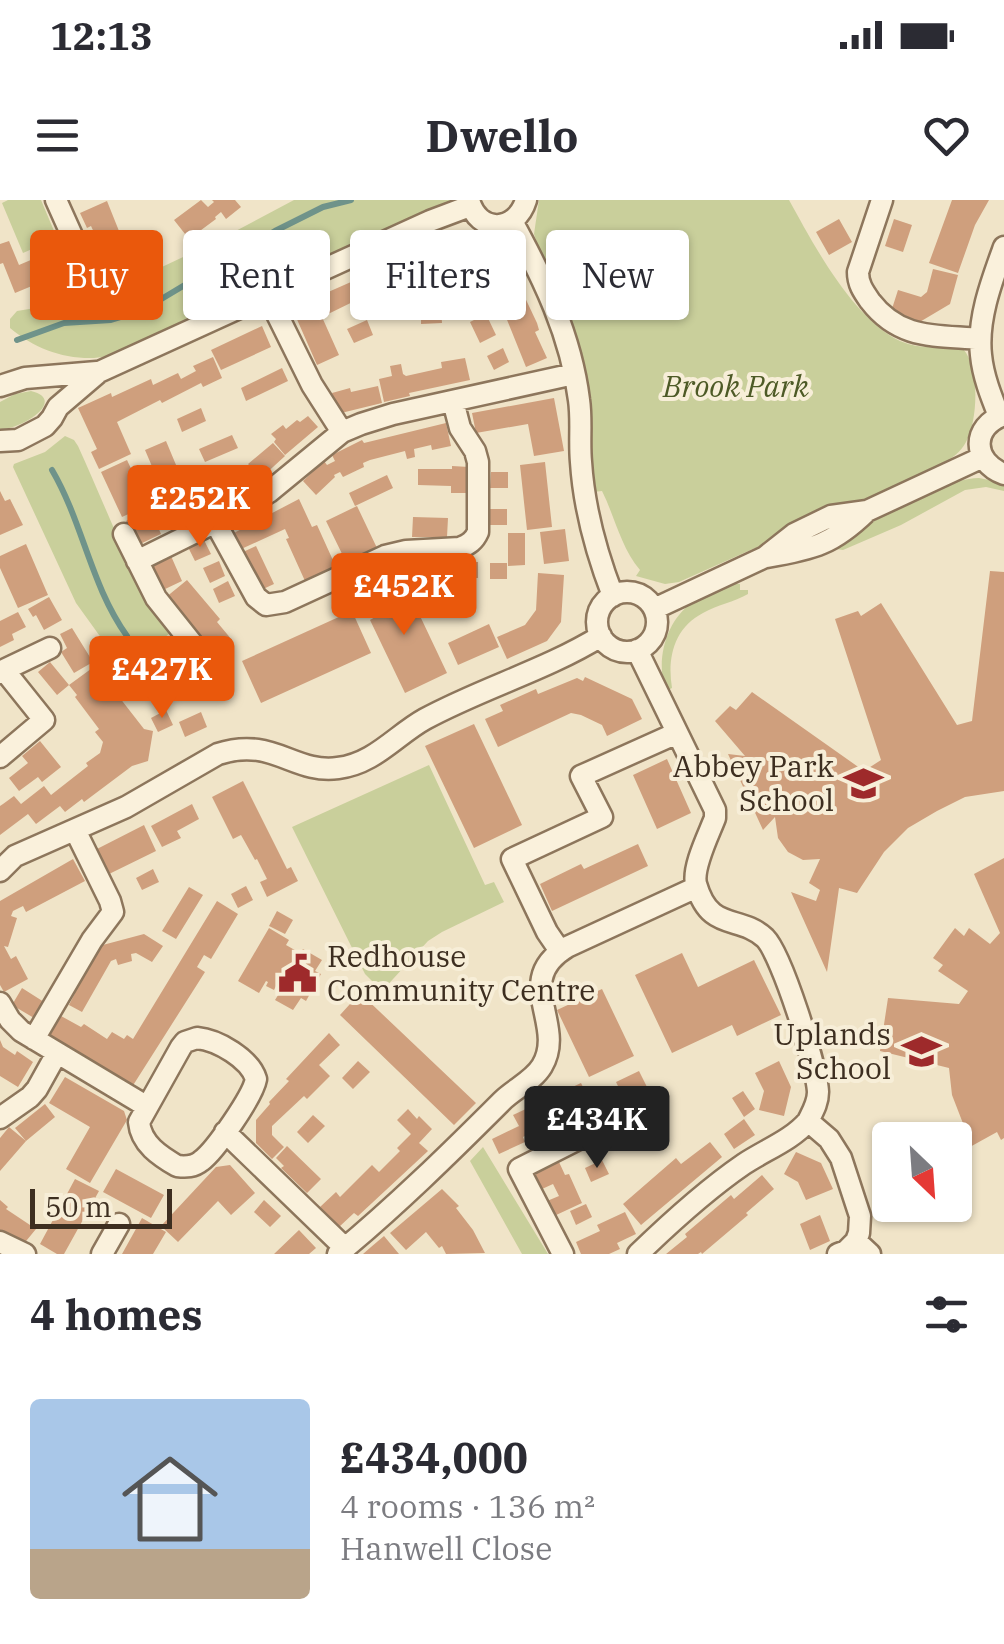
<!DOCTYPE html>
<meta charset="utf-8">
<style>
:root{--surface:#fff;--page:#f2f2f3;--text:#2b2b33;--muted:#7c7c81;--line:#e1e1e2;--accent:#ea580c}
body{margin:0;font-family:"IBM Plex Serif",serif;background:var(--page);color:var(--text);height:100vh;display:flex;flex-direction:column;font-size:38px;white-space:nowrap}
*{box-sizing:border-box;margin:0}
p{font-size:32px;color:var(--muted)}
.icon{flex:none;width:55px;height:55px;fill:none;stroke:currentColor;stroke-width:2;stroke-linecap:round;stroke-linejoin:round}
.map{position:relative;height:1054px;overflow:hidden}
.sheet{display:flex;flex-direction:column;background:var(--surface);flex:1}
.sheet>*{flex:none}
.hud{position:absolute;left:30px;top:30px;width:945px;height:90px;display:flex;gap:20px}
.needle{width:65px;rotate:155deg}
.tools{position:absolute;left:872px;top:922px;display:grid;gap:20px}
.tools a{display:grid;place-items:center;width:100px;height:100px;border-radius:10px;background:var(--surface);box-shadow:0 2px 8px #0004;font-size:50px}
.scale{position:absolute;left:30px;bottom:25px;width:142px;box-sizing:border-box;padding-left:10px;border:5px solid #3d2e20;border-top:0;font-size:28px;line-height:35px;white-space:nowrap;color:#3d2e20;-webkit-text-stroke:8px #f7eed8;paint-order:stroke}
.price{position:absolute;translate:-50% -85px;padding:0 22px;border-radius:10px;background:var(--accent);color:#fff;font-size:32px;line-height:65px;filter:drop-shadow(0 2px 5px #0008)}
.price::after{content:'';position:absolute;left:50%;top:60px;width:30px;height:22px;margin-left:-15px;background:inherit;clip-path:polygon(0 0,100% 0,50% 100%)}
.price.current{background:#222;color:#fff}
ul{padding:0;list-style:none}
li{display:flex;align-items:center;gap:30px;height:250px;padding:0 30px}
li+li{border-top:2px solid var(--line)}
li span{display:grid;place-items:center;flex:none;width:280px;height:200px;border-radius:10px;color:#555}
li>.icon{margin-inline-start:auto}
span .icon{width:120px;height:120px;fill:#fffc;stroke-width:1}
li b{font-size:42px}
h2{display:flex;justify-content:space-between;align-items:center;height:120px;padding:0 30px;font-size:42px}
.pill{padding:0 35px;border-radius:10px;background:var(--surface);box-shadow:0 2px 8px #0004;font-size:35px;line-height:90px}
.pill.current{background:var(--accent);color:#fff}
.status{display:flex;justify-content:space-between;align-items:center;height:70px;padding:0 50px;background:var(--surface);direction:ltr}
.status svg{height:28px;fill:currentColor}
header{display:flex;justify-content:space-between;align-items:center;height:130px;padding:0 30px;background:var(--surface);font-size:45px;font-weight:700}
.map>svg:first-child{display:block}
</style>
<div class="status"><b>12:13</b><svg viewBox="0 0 49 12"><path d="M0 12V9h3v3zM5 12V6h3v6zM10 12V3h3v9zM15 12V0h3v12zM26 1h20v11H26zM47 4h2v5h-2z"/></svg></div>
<header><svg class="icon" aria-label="menu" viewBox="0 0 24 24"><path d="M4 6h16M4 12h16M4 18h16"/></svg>Dwello<svg class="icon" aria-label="heart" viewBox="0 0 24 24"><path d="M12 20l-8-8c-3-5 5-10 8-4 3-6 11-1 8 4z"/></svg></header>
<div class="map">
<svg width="1004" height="1054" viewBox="0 0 1004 1054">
<rect width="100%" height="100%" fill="#f0e4c8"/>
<path fill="#c9cf9b" d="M 8,0 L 41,0 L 57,38 L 23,53 L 2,3 Z
M 294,0 L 452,0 C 357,45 263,93 166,131 C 146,139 115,157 94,158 C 62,159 34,148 10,128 L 10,119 L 17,111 L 96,98 L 215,42 Z
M 539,0 L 789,0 C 814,45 852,118 900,141 C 920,150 942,146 963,149 C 980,167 978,221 966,242 C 961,252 952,258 943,264 L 679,382 L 665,384 L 636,376 L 640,370 C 621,348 615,317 602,291 L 593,292 L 589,201 L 534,34 Z
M 31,191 C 68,200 21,230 0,229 L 0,202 L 15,194 Z
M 65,236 L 74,240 L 78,246 C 107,309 130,375 170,433 L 125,471 L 76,403 L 13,267 L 14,264 L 45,252 Z
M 979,278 L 1004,283 L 1004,291 L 986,287 L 965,290 L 901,325 L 843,350 L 836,349 L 833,344 C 875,324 932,280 979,278 Z
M 730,383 L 740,384 L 740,390 L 748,390 L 748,394 C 734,402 717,405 703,413 C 674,428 667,458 672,488 L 666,491 C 655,461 666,420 693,402 C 704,394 718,389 730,383 Z
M 429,565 L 485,685 L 494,682 L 504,702 L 442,732 L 428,741 L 382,791 L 365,774 L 361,766 L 292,627 Z
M 483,947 L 548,1054 L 522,1054 L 470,961 Z"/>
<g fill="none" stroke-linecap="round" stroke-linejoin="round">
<path stroke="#6f938a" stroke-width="6" d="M 17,140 L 64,123 L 111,120 L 134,113 L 153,104 L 275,31 L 323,7 L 351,0
M 52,270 C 83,323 91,386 127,436"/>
</g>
<path fill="#cf9f7d" d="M 201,0 L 208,7 L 214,2 L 212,0 L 235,0 L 241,7 L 226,19 L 221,12 L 215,17 L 216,19 L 189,39 L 174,20 Z
M 952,0 L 989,0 L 975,25 L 958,73 L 929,63 Z
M 107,1 L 119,31 L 115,33 L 122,50 L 128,47 L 135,64 L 110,75 L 102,59 L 109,56 L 102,40 L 98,41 L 91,26 L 87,28 L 80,13 Z
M 839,19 L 852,42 L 829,55 L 816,32 Z
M 894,19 L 912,25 L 903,52 L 885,46 Z
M 9,41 L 19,65 L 59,48 L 68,71 L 15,93 L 3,63 L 0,64 L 0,44 Z
M 502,49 L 537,123 L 539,130 L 535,132 L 547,158 L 526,167 L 495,90 L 489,93 L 484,81 L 448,84 L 447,59 L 484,57 Z
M 444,59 L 446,84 L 409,86 L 408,62 Z
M 406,62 L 407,81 L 375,95 L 373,92 L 322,117 L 339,155 L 317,165 L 292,108 L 360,78 L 362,81 L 366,79 L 367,81 L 372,79 L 371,77 Z
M 933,69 L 958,75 L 950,104 L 918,123 L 890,115 L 898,90 L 921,97 L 927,92 Z
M 441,108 L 442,123 L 421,124 L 421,109 Z
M 486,114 L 496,135 L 480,143 L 470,122 Z
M 367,120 L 373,135 L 354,143 L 347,129 Z
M 262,126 L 271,147 L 221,170 L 211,150 Z
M 503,148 L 509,162 L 494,170 L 487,156 Z
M 213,157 L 222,178 L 203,187 L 201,183 L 162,203 L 160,200 L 117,222 L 131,254 L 99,269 L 91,252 L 97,249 L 78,208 L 111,193 L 112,197 L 151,179 L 153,185 L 178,173 L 181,179 L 196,171 L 193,166 Z
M 465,158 L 470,180 L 409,193 L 410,196 L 384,202 L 379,179 L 392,176 L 390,166 L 401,164 L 403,174 L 406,176 L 442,168 L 441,162 Z
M 282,168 L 288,181 L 246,201 L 241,188 Z
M 378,186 L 382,203 L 337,214 L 332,193 L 350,188 L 351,192 Z
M 554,198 L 564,251 L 534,256 L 528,224 L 476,233 L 472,213 Z
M 201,208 L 206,221 L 182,232 L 177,219 Z
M 308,216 L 318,227 L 285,255 L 274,242 L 276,239 L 271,234 L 283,225 L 286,229 L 297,220 L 300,222 Z
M 446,223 L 451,246 L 432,250 L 431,245 L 414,249 L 415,257 L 407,259 L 405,251 L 370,260 L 363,263 L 364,267 L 343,277 L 340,272 L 334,275 L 335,277 L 316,295 L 303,281 L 324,261 L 327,265 L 335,261 L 332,255 L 362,240 L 364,243 Z
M 232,235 L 238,248 L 205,262 L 199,249 Z
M 166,241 L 184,284 L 168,291 L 161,277 L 157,278 L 145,250 Z
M 273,243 L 285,256 L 261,278 L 248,264 Z
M 127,260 L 148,305 L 122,317 L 101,272 Z
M 545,262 L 552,327 L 527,330 L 520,265 Z
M 452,266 L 469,267 L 468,293 L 451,293 L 451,286 L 418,285 L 418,269 L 452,269 Z
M 246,270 L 254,286 L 217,303 L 209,286 Z
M 491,272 L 508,272 L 508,288 L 490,288 Z
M 387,275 L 393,288 L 355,306 L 349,293 Z
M 0,291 L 5,301 L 10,299 L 23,325 L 0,335 Z
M 299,299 L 312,327 L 317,325 L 336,367 L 305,381 L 286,339 L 289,338 L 285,329 L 239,350 L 232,334 Z
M 188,304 L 195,318 L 179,326 L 172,311 Z
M 357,306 L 377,348 L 346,362 L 326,321 Z
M 150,309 L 161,334 L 138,345 L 126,321 Z
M 490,309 L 507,309 L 507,325 L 490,325 Z
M 413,317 L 448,318 L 447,337 L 412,337 Z
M 565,329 L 569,361 L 544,364 L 540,332 Z
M 508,333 L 525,333 L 525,365 L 508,366 Z
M 204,340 L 211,354 L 195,361 L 188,347 Z
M 26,344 L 48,395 L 18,408 L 0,368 L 0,356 Z
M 256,346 L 274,384 L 261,390 L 243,352 Z
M 171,356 L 182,381 L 163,390 L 151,365 Z
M 219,361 L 225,376 L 210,383 L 203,368 Z
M 461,362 L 478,362 L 478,378 L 461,378 Z
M 490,363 L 507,363 L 507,379 L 490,379 Z
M 990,371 L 1004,372 L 1004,591 L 965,597 L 937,611 L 908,628 L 884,652 L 857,693 L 839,688 L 827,772 L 791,692 L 816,701 L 820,690 L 809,683 L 820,659 L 803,660 L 788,652 L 778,638 L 775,617 L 763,630 L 728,554 L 745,556 L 715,521 L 730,506 L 736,510 L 752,492 L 864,571 L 881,560 L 835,419 L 858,411 L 861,416 L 881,403 L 957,525 L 972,521 Z
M 538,373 L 564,375 L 561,422 L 547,441 L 507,459 L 497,437 L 525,425 L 536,410 Z
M 392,379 L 404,403 L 412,399 L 447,473 L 405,493 L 370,420 L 377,416 L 366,392 Z
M 187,380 L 220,419 L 217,422 L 232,440 L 216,454 L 200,435 L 198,438 L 165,398 Z
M 228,381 L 235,396 L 219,403 L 213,389 Z
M 49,397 L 62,420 L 44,430 L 36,415 L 33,417 L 28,409 Z
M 352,411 L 371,453 L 261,503 L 242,461 Z
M 18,412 L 26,427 L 12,434 L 14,440 L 0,447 L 0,421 Z
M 489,424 L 499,447 L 458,465 L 448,443 Z
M 72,428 L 93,462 L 74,473 L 61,452 L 67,448 L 60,434 Z
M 171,445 L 193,471 L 155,502 L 133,476 Z
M 50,462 L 69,485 L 57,495 L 38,472 Z
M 95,466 L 144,529 L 153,531 L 148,561 L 132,566 L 84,602 L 82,599 L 65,612 L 60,606 L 36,624 L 28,614 L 0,635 L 0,606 L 3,604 L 14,596 L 21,604 L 44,586 L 51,595 L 88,566 L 86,563 L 100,553 L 103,542 L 95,532 L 99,529 L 75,497 L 77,495 L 69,485 Z
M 585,477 L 632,499 L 642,519 L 607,536 L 602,525 L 581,515 L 571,513 L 498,547 L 485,519 L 503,511 L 500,505 L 536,489 L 538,494 L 577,478 L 583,481 Z
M 166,510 L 173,525 L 158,532 L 151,518 Z
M 201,512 L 207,527 L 185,537 L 179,522 Z
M 474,524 L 522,625 L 474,648 L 425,546 Z
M 40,541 L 61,567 L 42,582 L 38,577 L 19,591 L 9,578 L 28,563 L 22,556 Z
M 667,559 L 691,613 L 657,629 L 633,575 Z
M 243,581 L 287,669 L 291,667 L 298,681 L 267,697 L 260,682 L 267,679 L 257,659 L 255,660 L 241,635 L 233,639 L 212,597 Z
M 192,604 L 199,619 L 177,631 L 181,638 L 162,647 L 151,626 Z
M 144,625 L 156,651 L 107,675 L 95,650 Z
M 638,644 L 648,666 L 552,711 L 540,684 L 581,664 L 584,669 Z
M 1004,658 L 1004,938 L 1001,940 L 997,932 L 959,953 L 955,946 L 955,940 L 952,940 L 949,935 L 964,926 L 952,895 L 949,868 L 880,851 L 888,798 L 959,804 L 968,791 L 938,771 L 943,765 L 933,758 L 955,728 L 964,736 L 969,728 L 990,744 L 1000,733 L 974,674 Z
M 73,659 L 85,681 L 26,712 L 23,706 L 13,711 L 11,716 L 17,718 L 8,747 L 4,746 L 11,759 L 16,756 L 28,779 L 4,792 L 0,785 L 0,701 Z
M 153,669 L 159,682 L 142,690 L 136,678 Z
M 246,686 L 253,700 L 238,708 L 231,694 Z
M 189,687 L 203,695 L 176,739 L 162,731 Z
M 217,701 L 238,714 L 211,759 L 204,755 L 197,767 L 205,772 L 132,887 L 50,835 L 61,816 L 81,827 L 84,824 L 107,839 L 112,832 L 124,839 L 127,835 L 133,839 Z
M 277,711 L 293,720 L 285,734 L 269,726 Z
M 269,728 L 289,740 L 286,745 L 300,753 L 303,749 L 322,760 L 315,771 L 321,774 L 306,801 L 301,798 L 293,810 L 275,800 L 282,789 L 276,786 L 274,790 L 266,786 L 268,782 L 266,781 L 259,793 L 238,781 Z
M 144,734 L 163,746 L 152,762 L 136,753 L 131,754 L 132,761 L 118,765 L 116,759 L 111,761 L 82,812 L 69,805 L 75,793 L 73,792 L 99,746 Z
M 682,753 L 698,787 L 754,760 L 781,815 L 737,836 L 732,825 L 672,853 L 635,775 Z
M 22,788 L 44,802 L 34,818 L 12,805 Z
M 602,789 L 634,856 L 589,877 L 557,810 Z
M 360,793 L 476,903 L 454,925 L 340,815 Z
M 329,833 L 340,845 L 319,865 L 330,876 L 307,899 L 304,896 L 272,926 L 272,935 L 284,947 L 272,959 L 256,943 L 256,920 L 270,904 L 269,902 L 289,881 L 286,879 Z
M 0,840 L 3,847 L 15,855 L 17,851 L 33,862 L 18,887 L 0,876 Z
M 358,861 L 370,872 L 353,889 L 342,878 Z
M 779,861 L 791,887 L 784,916 L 759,910 L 764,891 L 755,873 Z
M 639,871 L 652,897 L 638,904 L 651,931 L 623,944 L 610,917 L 629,909 L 616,882 Z
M 65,877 L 124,911 L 127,920 L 90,983 L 66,969 L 90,927 L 49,903 Z
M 581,883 L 592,905 L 523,937 L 525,942 L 499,954 L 492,939 L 519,926 L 513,915 Z
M 743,891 L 755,909 L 744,917 L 732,898 Z
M 45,904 L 55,917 L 26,941 L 15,928 Z
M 408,909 L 417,919 L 419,916 L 432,929 L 419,943 L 428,951 L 358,1016 L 354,1013 L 339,1027 L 320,1007 L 336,992 L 340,997 L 372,965 L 379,972 L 400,951 L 397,948 L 411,934 L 397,920 Z
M 313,915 L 325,926 L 308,943 L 297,932 Z
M 744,919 L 755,935 L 734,949 L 724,934 Z
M 9,927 L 26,941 L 0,971 L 0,938 Z
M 710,942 L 722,957 L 641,1025 L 623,1004 L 676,958 L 681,964 Z
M 287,946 L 321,979 L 307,993 L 281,968 L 284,966 L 276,958 Z
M 796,952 L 821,963 L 833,989 L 806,1000 L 798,982 L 784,974 Z
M 602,960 L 609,974 L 591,982 L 585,968 Z
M 559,962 L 565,975 L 569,974 L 582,1003 L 554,1016 L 547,1001 L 559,996 L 553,984 L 542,989 L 535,973 Z
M 230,965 L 255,993 L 231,1015 L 218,1001 L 178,1042 L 161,1026 L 216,967 Z
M 116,969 L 164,995 L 151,1018 L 103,992 Z
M 762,975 L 774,989 L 746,1013 L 748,1015 L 702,1054 L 701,1052 L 698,1054 L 666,1054 L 687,1037 L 685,1034 L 731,995 L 734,999 Z
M 75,979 L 99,991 L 64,1054 L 57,1054 L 40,1044 Z
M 442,989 L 459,1006 L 456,1008 L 473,1030 L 485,1053 L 446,1054 L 442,1046 L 439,1048 L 426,1032 L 406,1050 L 390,1033 Z
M 0,1000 L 8,1007 L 6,1009 L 36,1029 L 22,1046 L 0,1031 Z
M 264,1000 L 281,1016 L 270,1027 L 254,1012 Z
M 586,1004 L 592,1017 L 576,1025 L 570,1011 Z
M 625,1012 L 636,1034 L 617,1043 L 620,1049 L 609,1054 L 581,1054 L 576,1042 L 600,1031 L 597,1025 Z
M 820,1015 L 830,1041 L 810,1050 L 800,1024 Z
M 142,1018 L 166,1032 L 153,1054 L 122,1054 Z
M 299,1030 L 316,1048 L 309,1054 L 274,1054 Z
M 384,1036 L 399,1054 L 363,1054 L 371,1047 Z"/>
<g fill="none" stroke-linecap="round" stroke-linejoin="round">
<defs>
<path id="street" d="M 56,0 L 87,69
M 469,0 C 478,34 516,33 526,0
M 882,0 L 858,72 C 858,84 863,91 870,101 C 900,140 935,135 980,139
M 512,21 C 543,78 571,135 579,200 C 582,220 579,241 581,262 C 584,309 596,352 613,396
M 268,96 L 312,185 L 342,232
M 0,186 L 25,178 L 97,172
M 1004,215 C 971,226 972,262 1004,274
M 999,216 C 991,196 983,176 981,155 C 977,119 992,80 1004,47
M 0,241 L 18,240 L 45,226 L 52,218 L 58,207 L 99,172 L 430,21 L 470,6
M 215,322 L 256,397 L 266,405 L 285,402 L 385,356 L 406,351 L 460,348 C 469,344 474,341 478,332 L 478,262 L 475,251 L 460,228 L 453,201
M 124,334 L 156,398 L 207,462
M 767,357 C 814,349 833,344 867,311
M 137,361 L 242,309 L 269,292 L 342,232 L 361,224 L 393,214 L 574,174
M597 422a30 30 0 1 1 60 0a30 30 0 1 1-60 0Z
M 654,409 L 765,357 L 794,334 L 831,316 L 867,311 L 983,257
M 637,450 L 715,610 L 715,618 C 709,634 692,667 696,684 C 710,733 739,714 765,738 C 782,755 817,867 818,892 C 818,903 813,911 808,921 L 829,939 L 841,958 L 860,1016 L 859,1033 L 856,1041 L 870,1054
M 4,470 L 50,448
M 0,473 L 4,470 L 44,520 L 0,557
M 0,671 L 15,656 L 126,607 L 218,554 C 273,536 293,574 338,568 C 374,564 396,535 425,519 C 482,488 546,470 601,436
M 560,751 L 547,732 L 512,659 L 602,617 L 581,576 L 677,533
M 0,803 L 10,820 L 21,831 L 146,906
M 197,838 C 218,840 250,859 256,879 C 253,896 215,951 201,961 C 194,967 186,967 177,966 C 160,956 141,944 139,922 L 181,847 L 185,842 Z
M 34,839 L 92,740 L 113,712 L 110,701 L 75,630
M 0,918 L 30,897 L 37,889 L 57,853
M 225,932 L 345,1048
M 0,1042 L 25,1054
M 102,1054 L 119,1024
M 338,1054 C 396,1006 449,954 502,901 C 514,889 533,881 542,866 C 567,824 511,781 567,747 L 697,687
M 563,1054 L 519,969 L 610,923
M 638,1054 C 671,1022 706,990 744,964 C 765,950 792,940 808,921
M 838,1054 L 846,1051 L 856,1041"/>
</defs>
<use href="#street" stroke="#8d765c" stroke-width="25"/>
<use href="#street" stroke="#faf1dc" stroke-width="20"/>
</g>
<defs>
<symbol id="school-bare" viewBox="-9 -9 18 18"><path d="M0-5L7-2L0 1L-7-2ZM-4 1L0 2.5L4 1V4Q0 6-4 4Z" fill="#9e2a2b" stroke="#f7eed8" stroke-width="2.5" paint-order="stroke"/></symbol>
<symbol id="civic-bare" viewBox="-9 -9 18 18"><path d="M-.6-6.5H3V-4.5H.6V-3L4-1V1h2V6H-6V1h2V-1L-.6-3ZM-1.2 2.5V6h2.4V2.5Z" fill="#9e2a2b" stroke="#f7eed8" stroke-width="2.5" paint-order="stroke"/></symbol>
</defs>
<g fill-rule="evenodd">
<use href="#school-bare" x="836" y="556" width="55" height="55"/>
<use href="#civic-bare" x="270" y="746" width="55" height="55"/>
<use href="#school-bare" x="894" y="824" width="55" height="55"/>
</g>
<g text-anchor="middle" stroke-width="8" stroke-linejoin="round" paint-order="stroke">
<g font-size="30" font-style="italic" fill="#4d5a26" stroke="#f7eed8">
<text x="736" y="197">Brook Park</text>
</g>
<g font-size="30" fill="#3d2e20" stroke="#f7eed8" text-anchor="end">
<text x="834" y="577">Abbey Park<tspan x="834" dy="34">School</tspan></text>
<text x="327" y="767" text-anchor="start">Redhouse<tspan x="327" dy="34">Community Centre</tspan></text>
<text x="891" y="845">Uplands<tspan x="891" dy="34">School</tspan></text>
</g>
</g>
</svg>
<div class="tools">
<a><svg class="needle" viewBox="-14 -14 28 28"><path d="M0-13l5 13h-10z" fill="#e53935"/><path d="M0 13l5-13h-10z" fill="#7c7c81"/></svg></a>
</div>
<div class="scale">50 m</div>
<b class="price" style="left:200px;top:350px">£252K</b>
<b class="price" style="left:404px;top:438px">£452K</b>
<b class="price" style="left:162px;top:521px">£427K</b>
<b class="price current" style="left:597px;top:971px">£434K</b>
<div class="hud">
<a class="pill current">Buy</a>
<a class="pill">Rent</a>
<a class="pill">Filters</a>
<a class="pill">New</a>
</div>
</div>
<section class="sheet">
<h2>4 homes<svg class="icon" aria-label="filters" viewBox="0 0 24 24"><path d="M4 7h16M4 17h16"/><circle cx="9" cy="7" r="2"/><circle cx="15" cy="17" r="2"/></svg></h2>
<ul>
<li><span style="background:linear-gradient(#a9c7e8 75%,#b9a48a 0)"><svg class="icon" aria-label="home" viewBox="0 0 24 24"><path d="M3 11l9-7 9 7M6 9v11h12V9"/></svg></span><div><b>£434,000</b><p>4 rooms · 136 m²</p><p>Hanwell Close</p></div></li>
</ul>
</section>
